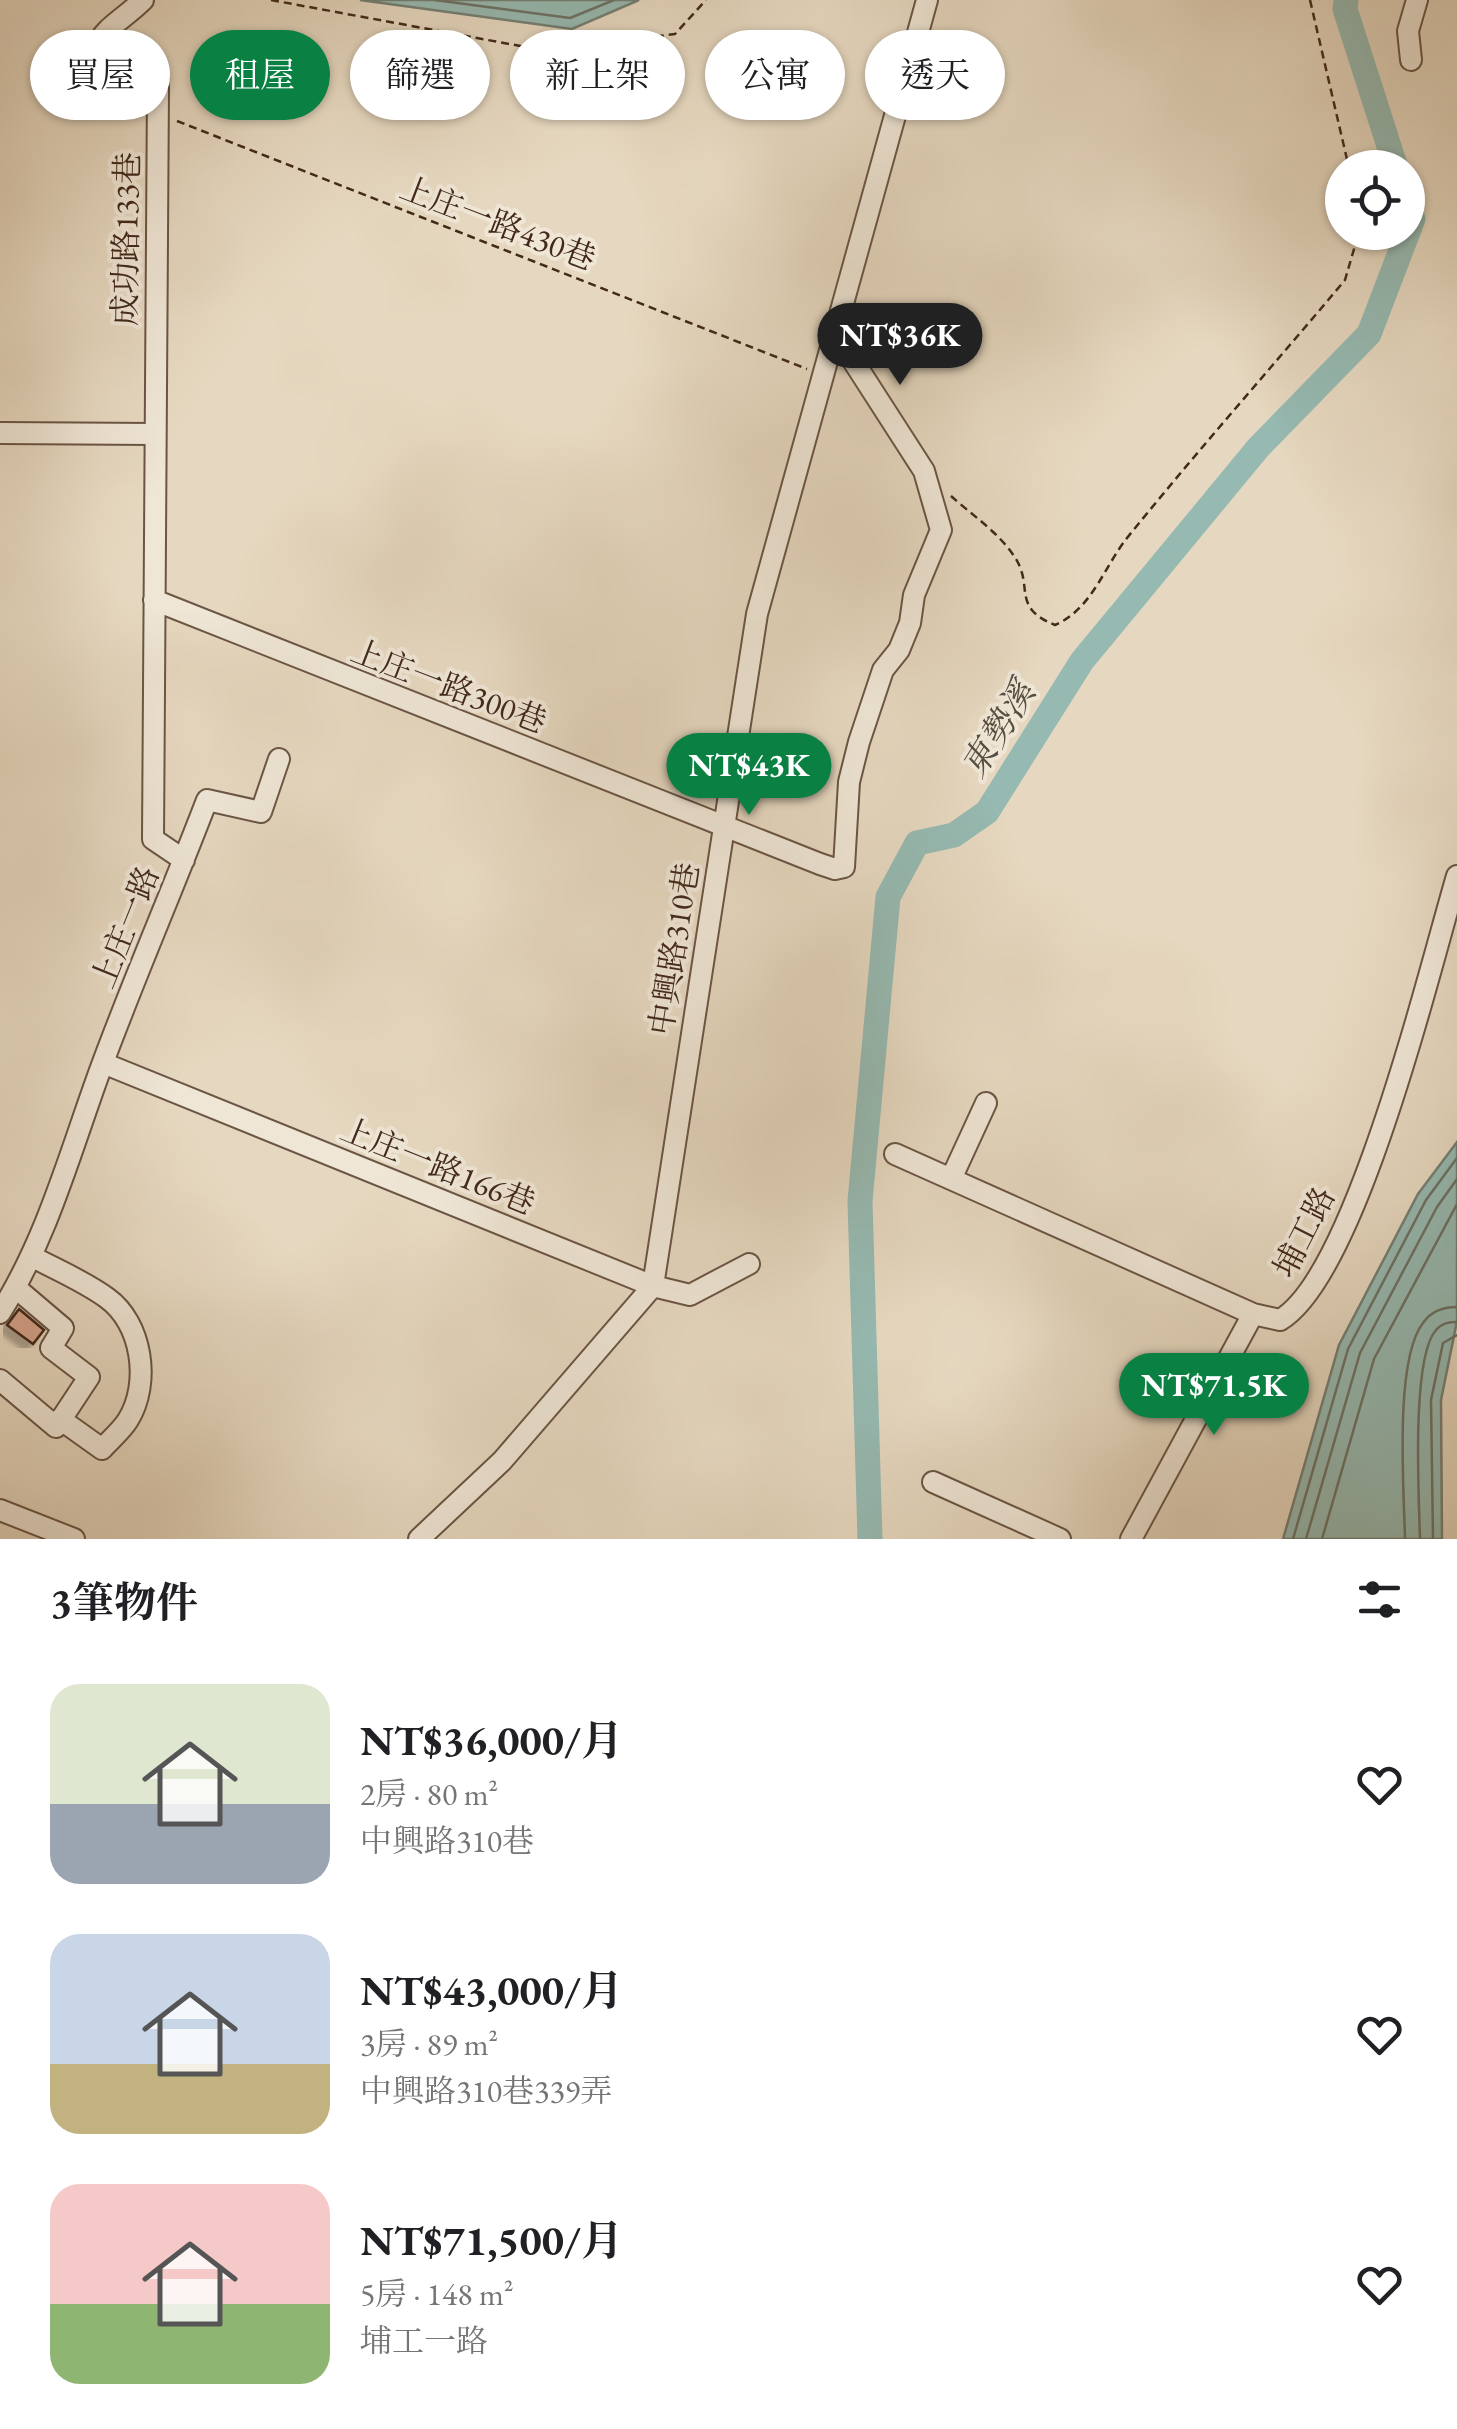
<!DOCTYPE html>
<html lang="zh-TW">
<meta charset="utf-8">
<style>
:root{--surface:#fff;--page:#f6f6f6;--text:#202124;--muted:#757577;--accent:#0b8043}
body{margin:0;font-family:"EB Garamond","Noto Serif TC",serif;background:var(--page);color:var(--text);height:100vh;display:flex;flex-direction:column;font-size:38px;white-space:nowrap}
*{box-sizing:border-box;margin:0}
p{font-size:32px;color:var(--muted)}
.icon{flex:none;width:55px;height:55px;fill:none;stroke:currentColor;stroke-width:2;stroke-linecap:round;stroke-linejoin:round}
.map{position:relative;height:1539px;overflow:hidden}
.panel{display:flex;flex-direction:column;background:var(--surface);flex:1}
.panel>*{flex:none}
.hud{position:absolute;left:30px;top:30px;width:1398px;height:90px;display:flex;gap:20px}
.buttons{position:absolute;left:1325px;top:150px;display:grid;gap:20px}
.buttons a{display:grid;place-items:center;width:100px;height:100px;border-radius:50%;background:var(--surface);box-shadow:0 2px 8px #0004;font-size:50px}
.price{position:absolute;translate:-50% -85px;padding:0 22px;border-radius:35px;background:var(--accent);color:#fff;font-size:32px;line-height:65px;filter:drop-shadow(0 2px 5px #0008)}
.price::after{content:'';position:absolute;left:50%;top:60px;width:30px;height:22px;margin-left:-15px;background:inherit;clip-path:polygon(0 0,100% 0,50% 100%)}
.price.active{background:#222;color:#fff}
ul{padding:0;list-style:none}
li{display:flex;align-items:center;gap:30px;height:250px;padding:0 50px}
li span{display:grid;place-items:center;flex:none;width:280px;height:200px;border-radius:30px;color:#555}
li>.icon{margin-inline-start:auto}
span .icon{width:120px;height:120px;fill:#fffc;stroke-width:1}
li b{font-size:42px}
h2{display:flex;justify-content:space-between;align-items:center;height:120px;padding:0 50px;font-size:42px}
.pill{padding:0 35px;border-radius:45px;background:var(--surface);box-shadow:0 2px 8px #0004;font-size:35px;line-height:90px}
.pill.active{background:var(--accent);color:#fff}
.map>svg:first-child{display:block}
</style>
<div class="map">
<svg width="1457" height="1539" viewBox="0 0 1457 1539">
<defs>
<filter id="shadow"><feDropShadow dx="-7" dy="7" stdDeviation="2.5" flood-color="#0004"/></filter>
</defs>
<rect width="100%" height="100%" fill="#e6d8c0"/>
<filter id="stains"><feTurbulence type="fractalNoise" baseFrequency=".002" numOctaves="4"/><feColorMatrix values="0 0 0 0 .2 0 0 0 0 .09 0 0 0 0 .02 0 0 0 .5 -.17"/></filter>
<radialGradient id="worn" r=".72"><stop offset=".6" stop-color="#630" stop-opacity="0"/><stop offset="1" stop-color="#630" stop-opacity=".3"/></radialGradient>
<path fill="#96bab2" stroke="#748075" stroke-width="2.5" d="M 360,0 L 639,0 L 572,29 Z
M 1457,1142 L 1457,1321 L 1441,1400 L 1442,1539 L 1283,1539 L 1339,1345 L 1418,1194 Z"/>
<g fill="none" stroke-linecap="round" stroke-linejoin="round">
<path stroke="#6c7266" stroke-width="2.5" d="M 435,0 L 570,18 L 614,0
M 1293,1539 L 1348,1349 L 1426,1200 L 1457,1158
M 1306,1539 L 1360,1353 L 1437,1207 L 1457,1179
M 1322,1539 L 1374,1359 L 1457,1204
M 1405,1539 C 1404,1491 1394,1360 1423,1323 C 1431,1311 1443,1307 1457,1307
M 1420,1539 C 1419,1499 1411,1358 1436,1330 C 1442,1323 1449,1322 1457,1322
M 1433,1539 L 1431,1400 L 1443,1343 L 1457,1335"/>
<path stroke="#96bab2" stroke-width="25" d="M 1346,0 L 1345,9 L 1396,168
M 870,1539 L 860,1201 L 888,897 L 917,843 L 954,835 L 987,812 L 1082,661 L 1258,448 L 1369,334 L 1413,219 L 1408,203"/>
</g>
<path fill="#d4a38a" stroke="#42291a" stroke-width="2.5" filter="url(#shadow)" d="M 19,1309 L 44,1330 L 33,1344 L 7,1325 Z"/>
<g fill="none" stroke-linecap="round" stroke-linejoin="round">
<defs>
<path id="minor" d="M 143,0 C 113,30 75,38 112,88 L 145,94 L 158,87 L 153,839 L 184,860
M 1411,60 L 1408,31 L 1417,0
M 0,433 L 154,434
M 154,600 L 820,864 L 835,869 L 844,867 L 849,782 L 859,742 L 883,670 L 899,650 L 910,623 L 914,595 L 941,530 L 924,471 L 850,356 L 837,327
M 103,1063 L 653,1286 L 690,1295 L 749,1264
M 895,1154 L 1253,1314 L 1280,1320 C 1356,1276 1430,967 1457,876
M 951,1179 L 986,1103
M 31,1256 C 55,1269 84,1281 107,1298 C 142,1323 151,1383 128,1420 C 122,1430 110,1440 102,1449 L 60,1419
M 0,1313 C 48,1237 71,1149 102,1065 C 135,976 173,889 207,800 L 261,812 L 279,759
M 0,1380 L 56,1427 L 89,1377 L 51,1348 L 63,1328 L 16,1288
M 933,1482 L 1060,1539
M 0,1510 L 74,1539
M 419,1539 L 502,1461 L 653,1286 L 757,614 L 927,0
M 1131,1539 L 1253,1314"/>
</defs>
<use href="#minor" stroke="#6b5544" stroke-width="24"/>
<path stroke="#42291a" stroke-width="2.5" stroke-dasharray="8 5" stroke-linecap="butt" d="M 271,0 L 531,48 L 555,49 L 675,34 L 706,0
M 1310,0 L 1349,168
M 177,121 L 807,369
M 951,496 C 971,514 999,533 1014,556 C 1035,586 1010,607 1055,625 C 1092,609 1104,567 1127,538 C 1198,450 1273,366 1345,280 L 1359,232"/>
<use href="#minor" stroke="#efe6d6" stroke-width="20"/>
</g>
<g text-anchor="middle" stroke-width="8" stroke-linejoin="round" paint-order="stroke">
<g font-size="32" fill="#42291a" stroke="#efe6d6">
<text transform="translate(498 223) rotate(21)" y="11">上庄一路430巷</text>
<text transform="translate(126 239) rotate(-89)" y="11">成功路133巷</text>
<text transform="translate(449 686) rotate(21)" y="11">上庄一路300巷</text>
<text transform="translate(125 927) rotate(-68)" y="11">上庄一路</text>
<text transform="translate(674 949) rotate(-81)" y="11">中興路310巷</text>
<text transform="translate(438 1166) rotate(22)" y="11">上庄一路166巷</text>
<text transform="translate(1304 1232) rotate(-63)" y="11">埔工路</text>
</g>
<g font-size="35" font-style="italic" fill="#574d40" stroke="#efe6d6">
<text transform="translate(998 729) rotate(-58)" y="12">東勢溪</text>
</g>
</g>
<rect width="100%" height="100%" filter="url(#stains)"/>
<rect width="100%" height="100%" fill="url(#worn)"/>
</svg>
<div class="buttons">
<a><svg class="icon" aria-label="locate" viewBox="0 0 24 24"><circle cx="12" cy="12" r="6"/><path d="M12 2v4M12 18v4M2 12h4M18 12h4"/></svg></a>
</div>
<b class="price active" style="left:900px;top:388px">NT$36K</b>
<b class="price" style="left:749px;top:818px">NT$43K</b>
<b class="price" style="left:1214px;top:1438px">NT$71.5K</b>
<div class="hud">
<a class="pill">買屋</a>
<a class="pill active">租屋</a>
<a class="pill">篩選</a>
<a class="pill">新上架</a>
<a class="pill">公寓</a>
<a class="pill">透天</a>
</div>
</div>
<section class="panel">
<h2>3筆物件<svg class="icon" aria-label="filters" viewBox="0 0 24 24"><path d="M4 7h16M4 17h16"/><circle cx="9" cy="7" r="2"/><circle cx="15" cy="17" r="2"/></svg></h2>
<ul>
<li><span style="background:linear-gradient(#dfe7d0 60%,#9aa5b1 0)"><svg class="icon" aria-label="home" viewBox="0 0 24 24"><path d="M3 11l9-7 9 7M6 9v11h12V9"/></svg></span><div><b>NT$36,000/月</b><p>2房 · 80 m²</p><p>中興路310巷</p></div><svg class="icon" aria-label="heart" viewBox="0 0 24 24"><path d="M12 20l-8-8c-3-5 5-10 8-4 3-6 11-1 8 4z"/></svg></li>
<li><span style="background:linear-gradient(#c9d6e8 65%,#c2b280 0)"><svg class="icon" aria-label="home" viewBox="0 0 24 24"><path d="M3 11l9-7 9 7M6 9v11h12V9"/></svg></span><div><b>NT$43,000/月</b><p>3房 · 89 m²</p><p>中興路310巷339弄</p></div><svg class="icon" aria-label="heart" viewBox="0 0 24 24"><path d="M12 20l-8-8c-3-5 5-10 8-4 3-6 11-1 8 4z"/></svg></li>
<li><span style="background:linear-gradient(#f6c9c9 60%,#8fb573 0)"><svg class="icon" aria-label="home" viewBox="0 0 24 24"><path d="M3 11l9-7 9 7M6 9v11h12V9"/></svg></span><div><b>NT$71,500/月</b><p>5房 · 148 m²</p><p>埔工一路</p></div><svg class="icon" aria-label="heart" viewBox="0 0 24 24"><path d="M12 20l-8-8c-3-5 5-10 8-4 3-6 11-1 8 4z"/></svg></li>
</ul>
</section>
